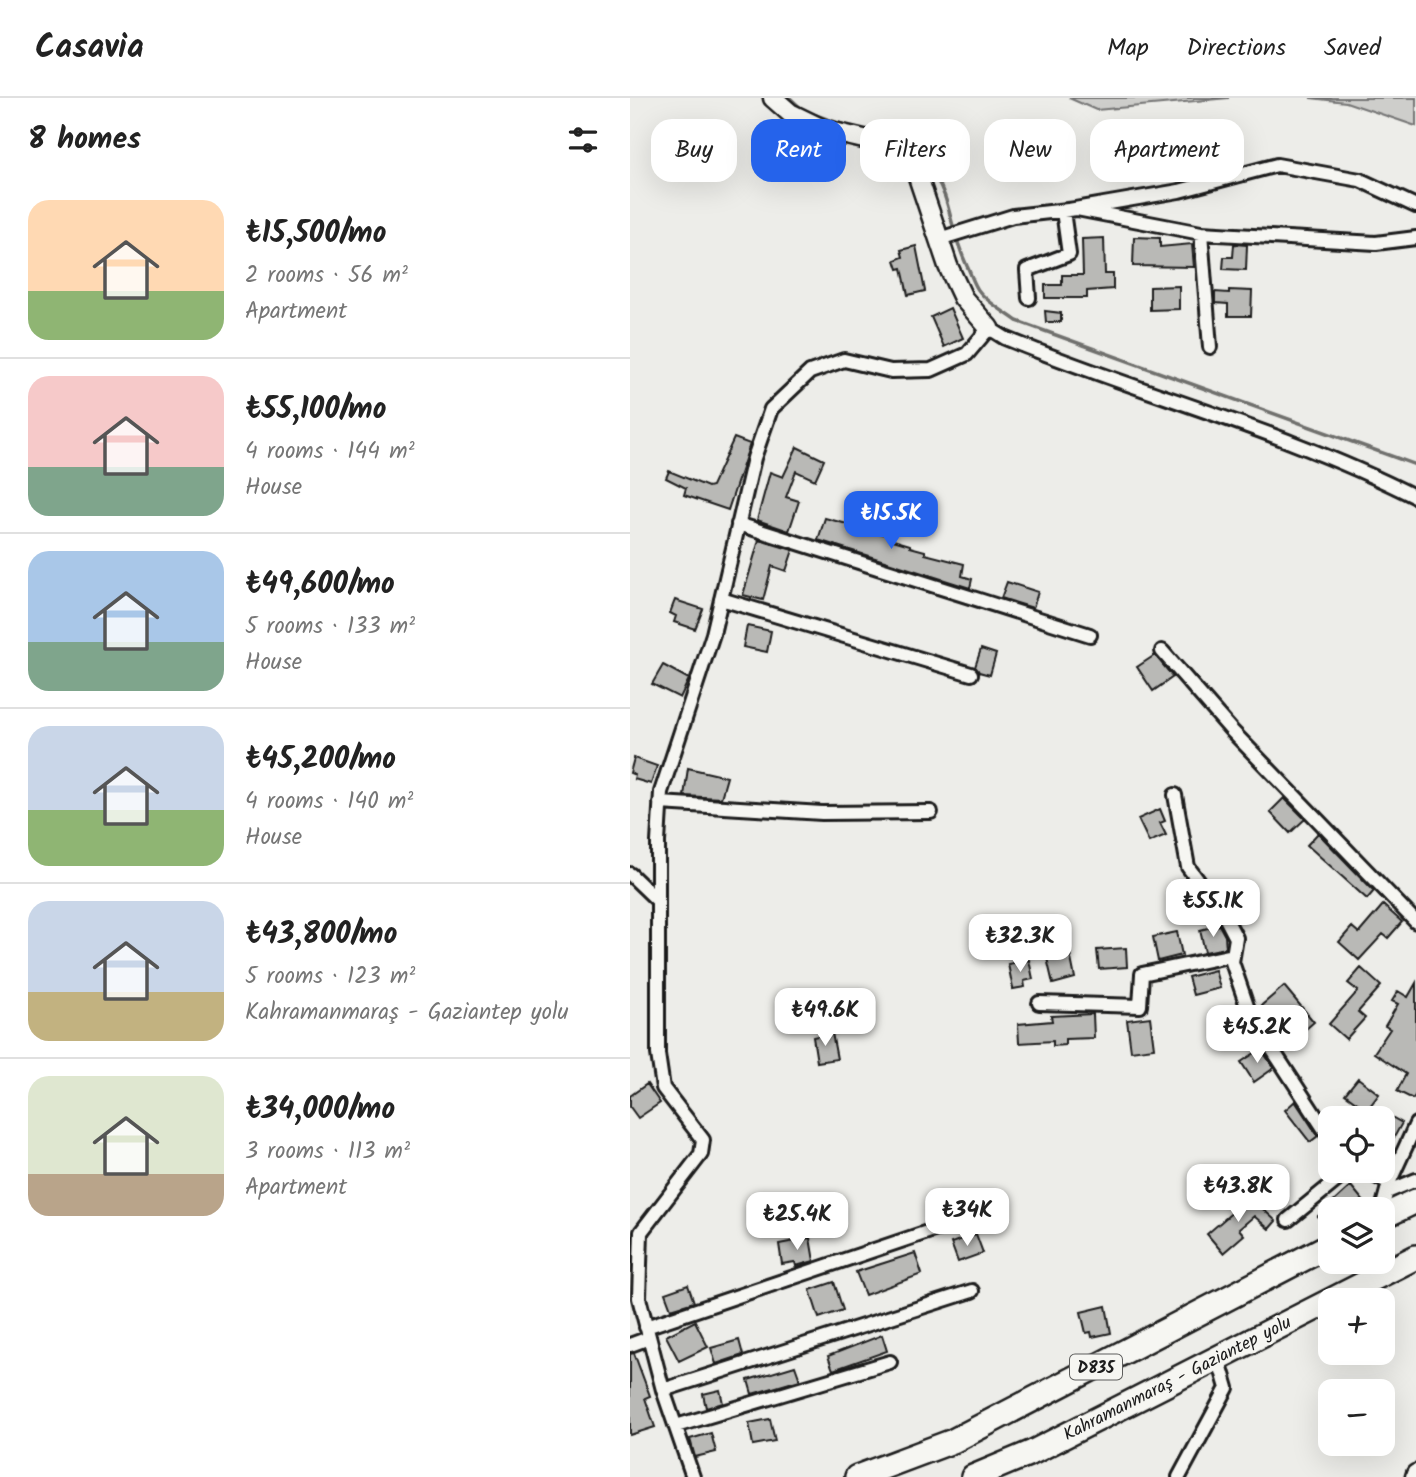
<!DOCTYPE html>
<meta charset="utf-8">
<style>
:root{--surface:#fff;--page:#f6f6f6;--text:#222;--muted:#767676;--line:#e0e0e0;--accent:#2563eb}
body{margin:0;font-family:Kalam,sans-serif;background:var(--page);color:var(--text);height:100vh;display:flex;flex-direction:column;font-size:26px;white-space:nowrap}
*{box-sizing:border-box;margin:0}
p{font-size:23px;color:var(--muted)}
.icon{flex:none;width:38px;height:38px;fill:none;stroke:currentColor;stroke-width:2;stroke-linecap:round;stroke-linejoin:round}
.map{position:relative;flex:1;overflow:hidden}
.panel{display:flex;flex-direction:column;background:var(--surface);width:630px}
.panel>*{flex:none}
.hud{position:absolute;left:21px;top:21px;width:660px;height:63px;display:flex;gap:14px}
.controls{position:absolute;left:688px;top:1008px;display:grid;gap:14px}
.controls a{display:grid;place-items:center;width:77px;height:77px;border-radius:14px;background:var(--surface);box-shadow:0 7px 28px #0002;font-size:35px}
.price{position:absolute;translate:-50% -60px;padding:0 16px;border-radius:14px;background:#fff;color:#222;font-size:23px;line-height:46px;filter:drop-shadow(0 2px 4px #0008)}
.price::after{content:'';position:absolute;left:50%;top:42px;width:21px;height:16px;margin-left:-10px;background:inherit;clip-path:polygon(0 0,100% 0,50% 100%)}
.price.current{background:var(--accent);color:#fff}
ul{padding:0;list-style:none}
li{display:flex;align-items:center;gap:21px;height:175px;padding:0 28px}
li+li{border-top:2px solid var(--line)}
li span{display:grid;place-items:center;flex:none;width:196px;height:140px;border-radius:21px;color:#555}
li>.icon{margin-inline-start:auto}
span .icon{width:84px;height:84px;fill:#fffc;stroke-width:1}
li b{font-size:30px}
h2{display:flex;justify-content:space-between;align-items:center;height:84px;padding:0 28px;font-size:30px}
.pill{padding:0 24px;border-radius:21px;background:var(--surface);box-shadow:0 7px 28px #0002;font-size:24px;line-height:63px}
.pill.current{background:var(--accent);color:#fff}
header{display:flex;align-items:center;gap:42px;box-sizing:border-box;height:98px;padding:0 35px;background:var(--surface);border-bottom:2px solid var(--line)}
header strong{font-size:33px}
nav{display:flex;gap:38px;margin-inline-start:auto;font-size:24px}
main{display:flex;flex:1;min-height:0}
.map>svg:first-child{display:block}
</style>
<header>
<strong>Casavia</strong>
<nav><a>Map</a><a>Directions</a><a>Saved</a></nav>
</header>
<main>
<section class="panel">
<h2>8 homes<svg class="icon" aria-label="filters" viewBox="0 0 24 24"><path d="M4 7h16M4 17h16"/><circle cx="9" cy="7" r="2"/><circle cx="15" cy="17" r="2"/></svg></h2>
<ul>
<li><span style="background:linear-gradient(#ffd9b3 65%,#8fb573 0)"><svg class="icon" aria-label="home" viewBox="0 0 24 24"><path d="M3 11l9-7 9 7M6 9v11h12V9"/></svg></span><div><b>₺15,500/mo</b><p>2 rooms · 56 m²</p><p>Apartment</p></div></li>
<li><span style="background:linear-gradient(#f6c9c9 65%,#7fa58c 0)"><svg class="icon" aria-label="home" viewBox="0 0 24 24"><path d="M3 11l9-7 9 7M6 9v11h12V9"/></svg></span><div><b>₺55,100/mo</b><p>4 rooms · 144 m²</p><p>House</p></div></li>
<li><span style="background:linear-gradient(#a9c7e8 65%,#7fa58c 0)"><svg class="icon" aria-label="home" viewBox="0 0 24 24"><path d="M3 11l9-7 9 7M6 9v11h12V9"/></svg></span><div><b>₺49,600/mo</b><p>5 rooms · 133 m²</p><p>House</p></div></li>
<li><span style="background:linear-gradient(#c9d6e8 60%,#8fb573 0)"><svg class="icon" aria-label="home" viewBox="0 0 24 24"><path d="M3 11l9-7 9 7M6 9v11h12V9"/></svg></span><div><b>₺45,200/mo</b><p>4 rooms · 140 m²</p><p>House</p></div></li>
<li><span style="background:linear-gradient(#c9d6e8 65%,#c2b280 0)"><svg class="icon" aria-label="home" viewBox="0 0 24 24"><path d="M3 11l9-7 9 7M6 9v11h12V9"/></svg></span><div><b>₺43,800/mo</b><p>5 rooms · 123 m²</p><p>Kahramanmaraş - Gaziantep yolu</p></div></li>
<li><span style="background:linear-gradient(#dfe7d0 70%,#b9a48a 0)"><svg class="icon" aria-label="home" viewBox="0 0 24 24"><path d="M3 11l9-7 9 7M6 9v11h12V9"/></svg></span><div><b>₺34,000/mo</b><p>3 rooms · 113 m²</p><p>Apartment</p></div></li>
</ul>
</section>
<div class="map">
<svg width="786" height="1379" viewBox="0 0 786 1379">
<rect width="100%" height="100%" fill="#edede9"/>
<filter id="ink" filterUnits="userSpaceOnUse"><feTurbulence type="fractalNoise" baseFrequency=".0143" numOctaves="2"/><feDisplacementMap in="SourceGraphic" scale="14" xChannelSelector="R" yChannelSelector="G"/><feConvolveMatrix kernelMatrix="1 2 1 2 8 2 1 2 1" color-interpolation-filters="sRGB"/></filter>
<g filter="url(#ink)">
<path fill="#cececb" stroke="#757574" stroke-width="2" d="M 439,0 L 599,0 L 466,12 Z
M 680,0 L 786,0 L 786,28 L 716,4 Z"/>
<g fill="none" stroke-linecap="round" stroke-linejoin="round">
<path stroke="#6f6f6d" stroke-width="3.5" d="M 160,0 L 174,13 L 217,28
M 231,31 L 250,37
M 263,44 C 328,78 310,110 337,168 C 341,176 344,187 349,193 C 358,205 375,214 387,223 L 786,367"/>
</g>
<path fill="#b9b9b6" stroke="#1c1c1c" stroke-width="2" d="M 504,139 L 530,140 L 530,149 L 562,146 L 564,169 L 503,168 Z
M 474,140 L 475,176 L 483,176 L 483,191 L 457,193 L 457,200 L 415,200 L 415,187 L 432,187 L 432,177 L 453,177 L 452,141 Z
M 604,146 L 617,147 L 616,172 L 593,171 L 594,159 L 603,159 Z
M 286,148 L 295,193 L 278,197 L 272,170 L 268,171 L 265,162 L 273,159 L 271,152 Z
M 549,188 L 549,211 L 520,212 L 520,189 Z
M 599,192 L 622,193 L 621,218 L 598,218 L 598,206 L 585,205 L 585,194 L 599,195 Z
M 320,210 L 333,240 L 314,249 L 301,219 Z
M 415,213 L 431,215 L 431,224 L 416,224 Z
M 104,340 L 120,346 L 98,412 L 54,397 L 56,390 L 36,380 L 39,373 L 78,389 L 82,388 Z
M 167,349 L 194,362 L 185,382 L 166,373 L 156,399 L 169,403 L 159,433 L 127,422 L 140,374 L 153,379 Z
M 195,420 L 261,438 L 260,441 L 280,447 L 280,449 L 295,453 L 295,456 L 334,466 L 332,478 L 342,481 L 340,490 L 188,442 Z
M 129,442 L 163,452 L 156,473 L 142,468 L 133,502 L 113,497 Z
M 377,484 L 408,494 L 403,510 L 371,500 Z
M 45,502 L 73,511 L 65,531 L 44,524 L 46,518 L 40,515 Z
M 117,528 L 141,533 L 137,554 L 113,549 Z
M 351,551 L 366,556 L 360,577 L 349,574 L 345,569 Z
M 525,557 L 543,579 L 523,593 L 507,569 Z
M 33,567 L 59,581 L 50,600 L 22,586 Z
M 4,660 L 27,668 L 21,686 L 4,681 L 5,677 L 0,675 Z
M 58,670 L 97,679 L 91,700 L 54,698 Z
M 654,700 L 675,721 L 660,735 L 640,714 Z
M 530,711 L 535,723 L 530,725 L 536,737 L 519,744 L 508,721 Z
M 688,735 L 744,793 L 737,801 L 677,747 Z
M 753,807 L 772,824 L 758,840 L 753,836 L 729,862 L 709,844 L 722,829 L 729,835 Z
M 589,827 L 595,838 L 596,850 L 575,854 L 570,832 Z
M 547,834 L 552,857 L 528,863 L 523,839 Z
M 496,850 L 497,869 L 469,871 L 467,852 Z
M 439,851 L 445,880 L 423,886 L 416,856 Z
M 399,862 L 403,881 L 394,883 L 395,889 L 383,891 L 378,866 Z
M 731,870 L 751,888 L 728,914 L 735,920 L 716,941 L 699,926 L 728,893 L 718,885 Z
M 585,872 L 590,890 L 563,897 L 558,879 Z
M 786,885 L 786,996 L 783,1001 L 767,993 L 776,976 L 744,955 L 760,931 L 755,928 L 768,906 L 762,903 L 768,893 L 778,899 Z
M 654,888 L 684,924 L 661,944 L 632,907 Z
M 463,916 L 464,940 L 435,941 L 435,947 L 423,948 L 423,943 L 389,945 L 388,926 L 422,923 L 421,918 Z
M 520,919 L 524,950 L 501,953 L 497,922 Z
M 202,935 L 207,961 L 187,964 L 183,939 Z
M 631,951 L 644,970 L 624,984 L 611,964 Z
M 728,980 L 749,996 L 737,1012 L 715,996 Z
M 17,986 L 30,1005 L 8,1020 L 0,1009 L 0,998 Z
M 665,1003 L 688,1038 L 680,1044 L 655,1012 Z
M 758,1017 L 772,1025 L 761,1045 L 752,1040 L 752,1027 Z
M 721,1088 L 740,1111 L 700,1111 L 700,1133 L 688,1118 Z
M 620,1099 L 646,1123 L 639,1131 L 624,1118 L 609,1131 L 614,1137 L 593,1155 L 577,1136 Z
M 346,1136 L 353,1155 L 328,1164 L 321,1145 Z
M 180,1140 L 184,1163 L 166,1168 L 165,1164 L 152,1166 L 149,1146 Z
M 285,1155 L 292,1176 L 235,1197 L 226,1174 Z
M 204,1184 L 213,1212 L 189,1220 L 180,1192 Z
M 58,1187 L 64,1204 L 41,1211 L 35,1195 Z
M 476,1208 L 481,1235 L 462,1239 L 461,1234 L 456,1235 L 451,1214 Z
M 65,1223 L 78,1249 L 49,1263 L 36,1238 Z
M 252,1237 L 257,1253 L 203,1272 L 198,1258 Z
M 109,1242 L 113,1257 L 86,1266 L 81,1250 Z
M 4,1255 L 20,1298 L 15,1300 L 25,1329 L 0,1337 L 0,1256 Z
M 165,1268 L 170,1282 L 122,1296 L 118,1282 Z
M 90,1292 L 93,1305 L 76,1310 L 73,1296 Z
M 140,1321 L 145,1343 L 123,1347 L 119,1325 Z
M 81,1335 L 86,1354 L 65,1359 L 60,1341 Z"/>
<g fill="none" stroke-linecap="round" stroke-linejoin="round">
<defs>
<path id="street" d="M 571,135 L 580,249
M 309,141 L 383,118 L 447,111 L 571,135 L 746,145 L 786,140
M 399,200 L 397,172 L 439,156 L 433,113 L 549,93 L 647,67 L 730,82 L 786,108
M 108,426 L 460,537
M 91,501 L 341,576
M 532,553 L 602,633 L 786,824
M 545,697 L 558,769 L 595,819 L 606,840 L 602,864 L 620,917 L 700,1040
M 30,705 L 192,715 L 301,714
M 0,776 L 28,803
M 409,905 L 510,908 L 512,876 L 603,857
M 736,1073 L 759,1085
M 757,1094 L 786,1082
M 752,1111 L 759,1085 L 786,1026
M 658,1122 L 718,1073
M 752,1142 L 758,1172
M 16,1229 L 339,1120
M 0,1247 L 19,1240
M 33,1292 L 342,1193
M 46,1328 L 260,1264
M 63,1379 L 33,1292 L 9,1200 L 11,1134 L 71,1056 L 73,1042 L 33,990 L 28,956 L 28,744 L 31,694 L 83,536 L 124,360 L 141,311 L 180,274 L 214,262 L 261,273 L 301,272 L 337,256 L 359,230 L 375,240 C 511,296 654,332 786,399
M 549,1379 L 597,1290 L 588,1259"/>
<path id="secondary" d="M 143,0 L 160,15 L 195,32 L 251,45 L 285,70 L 318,168 L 333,200 L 359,230
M 785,1379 L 786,1376"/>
<path id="highway" d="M 752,1119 L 786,1103
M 227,1379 L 323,1343 L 700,1147
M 343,1379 L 403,1354 L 786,1159"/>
</defs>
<use href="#street" stroke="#1c1c1c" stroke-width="18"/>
<use href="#secondary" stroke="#1c1c1c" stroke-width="23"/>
<use href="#highway" stroke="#1c1c1c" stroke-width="28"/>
<use href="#street" stroke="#f6f6f2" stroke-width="12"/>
<use href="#secondary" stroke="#f6f6f2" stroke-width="18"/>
<use href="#highway" stroke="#f6f6f2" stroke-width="23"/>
</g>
</g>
<g text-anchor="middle" stroke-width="5" stroke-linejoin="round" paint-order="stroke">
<rect fill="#f6f6f2" stroke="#5d5d5c" stroke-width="2" x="440" y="1256.5" width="52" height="25" rx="5"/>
<g font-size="16" font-weight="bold" fill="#1c1c1c">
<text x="466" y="1275">D835</text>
</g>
<g font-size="18" fill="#1c1c1c" stroke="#f6f6f2">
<text transform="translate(547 1280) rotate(-27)" y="6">Kahramanmaraş - Gaziantep yolu</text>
</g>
</g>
</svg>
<div class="controls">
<a><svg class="icon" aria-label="locate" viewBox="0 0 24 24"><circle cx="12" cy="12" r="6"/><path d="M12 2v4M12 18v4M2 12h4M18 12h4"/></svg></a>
<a><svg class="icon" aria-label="layers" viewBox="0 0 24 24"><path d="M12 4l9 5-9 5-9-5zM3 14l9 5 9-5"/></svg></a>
<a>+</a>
<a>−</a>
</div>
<b class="price current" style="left:261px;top:453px">₺15.5K</b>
<b class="price" style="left:583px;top:841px">₺55.1K</b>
<b class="price" style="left:390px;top:876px">₺32.3K</b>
<b class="price" style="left:195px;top:950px">₺49.6K</b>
<b class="price" style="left:627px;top:967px">₺45.2K</b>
<b class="price" style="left:608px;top:1126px">₺43.8K</b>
<b class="price" style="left:337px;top:1150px">₺34K</b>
<b class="price" style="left:167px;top:1154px">₺25.4K</b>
<div class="hud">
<a class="pill">Buy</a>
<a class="pill current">Rent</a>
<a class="pill">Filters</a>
<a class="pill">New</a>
<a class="pill">Apartment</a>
</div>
</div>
</main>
